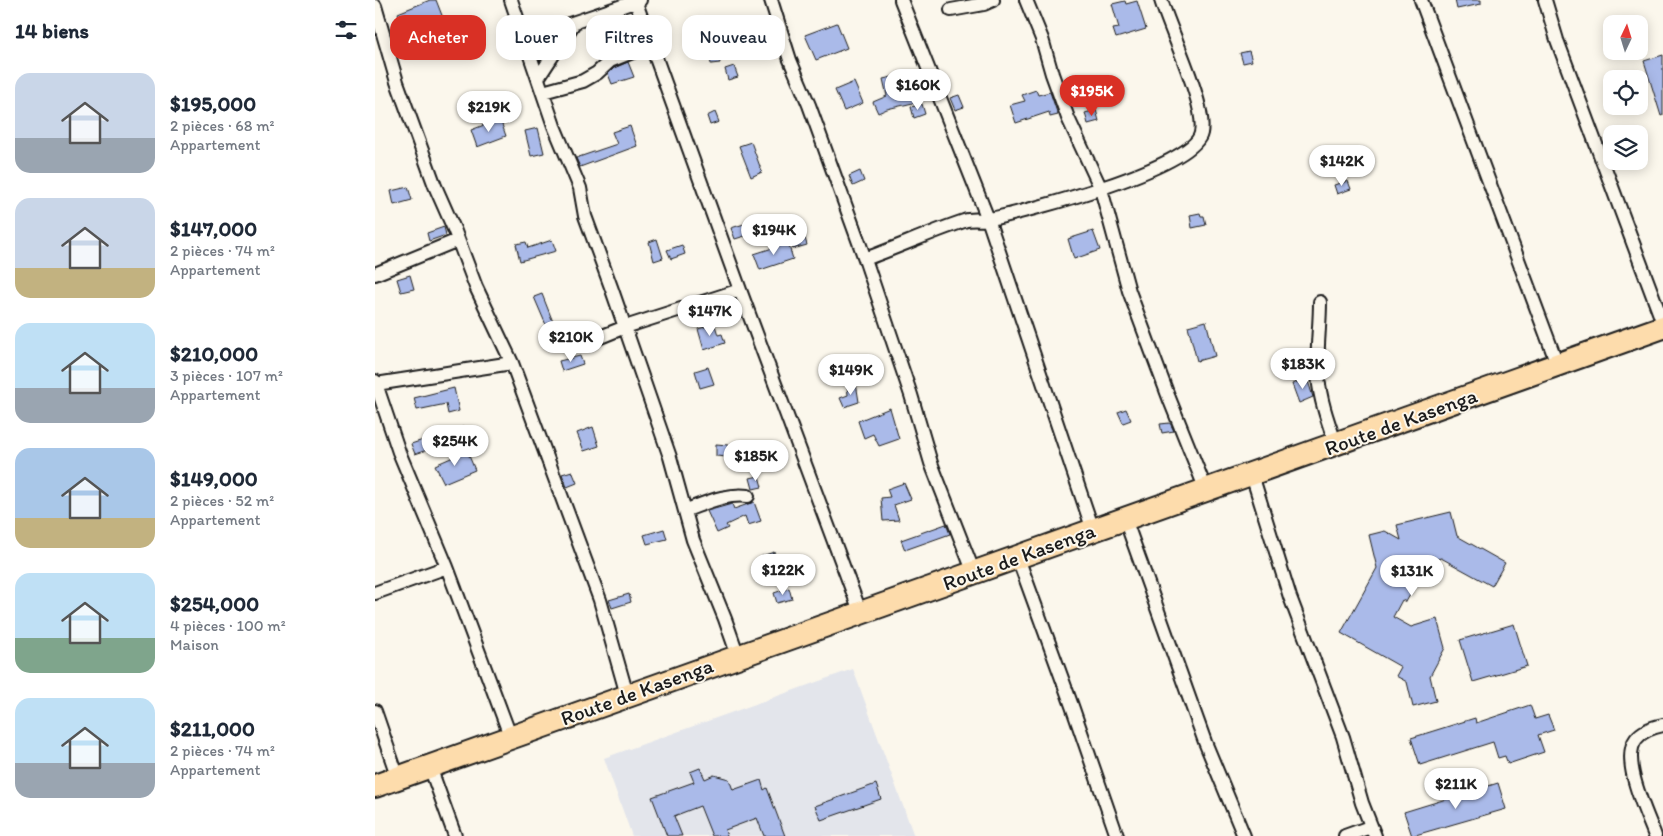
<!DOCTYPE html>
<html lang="fr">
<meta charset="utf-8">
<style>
:root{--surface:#fff;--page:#f6f6f7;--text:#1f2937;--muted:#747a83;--accent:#d93025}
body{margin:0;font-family:Itim,sans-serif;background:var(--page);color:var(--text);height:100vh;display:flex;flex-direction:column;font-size:19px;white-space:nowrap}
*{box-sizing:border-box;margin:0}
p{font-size:16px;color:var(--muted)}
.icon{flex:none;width:28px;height:28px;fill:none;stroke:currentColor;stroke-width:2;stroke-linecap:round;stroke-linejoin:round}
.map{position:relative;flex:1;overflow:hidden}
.details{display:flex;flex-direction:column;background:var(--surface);width:375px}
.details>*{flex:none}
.banner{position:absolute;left:15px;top:15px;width:475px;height:45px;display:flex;gap:10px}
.needle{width:32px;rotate:4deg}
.fabs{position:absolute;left:1228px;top:15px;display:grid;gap:10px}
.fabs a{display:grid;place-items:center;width:45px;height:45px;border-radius:10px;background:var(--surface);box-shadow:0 2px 12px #0003;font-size:25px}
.price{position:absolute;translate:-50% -42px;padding:0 11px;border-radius:18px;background:#fff;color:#222;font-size:16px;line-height:32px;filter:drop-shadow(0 1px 2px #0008)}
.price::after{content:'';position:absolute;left:50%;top:30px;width:15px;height:11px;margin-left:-8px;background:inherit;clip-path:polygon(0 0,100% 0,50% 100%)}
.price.active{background:var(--accent);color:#fff}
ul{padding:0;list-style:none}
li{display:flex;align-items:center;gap:15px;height:125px;padding:0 15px}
li span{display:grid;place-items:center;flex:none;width:140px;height:100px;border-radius:15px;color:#555}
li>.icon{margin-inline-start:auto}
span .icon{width:60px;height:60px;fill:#fffc;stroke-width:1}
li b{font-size:21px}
h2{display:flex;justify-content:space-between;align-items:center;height:60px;padding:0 15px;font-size:21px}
.pill{padding:0 18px;border-radius:15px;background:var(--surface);box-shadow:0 2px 12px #0003;font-size:18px;line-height:45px}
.pill.active{background:var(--accent);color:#fff}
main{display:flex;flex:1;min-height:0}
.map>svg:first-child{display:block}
</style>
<main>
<section class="details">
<h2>14 biens<svg class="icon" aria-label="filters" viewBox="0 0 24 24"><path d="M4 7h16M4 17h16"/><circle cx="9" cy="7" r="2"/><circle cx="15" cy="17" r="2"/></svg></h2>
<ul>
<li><span style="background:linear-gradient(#c9d6e8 65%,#9aa5b1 0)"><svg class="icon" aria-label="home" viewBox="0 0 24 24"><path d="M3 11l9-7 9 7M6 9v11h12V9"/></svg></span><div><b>$195,000</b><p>2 pièces · 68 m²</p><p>Appartement</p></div></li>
<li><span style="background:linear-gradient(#c9d6e8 70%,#c2b280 0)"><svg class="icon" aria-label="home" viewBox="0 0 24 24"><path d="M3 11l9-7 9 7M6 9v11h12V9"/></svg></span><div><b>$147,000</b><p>2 pièces · 74 m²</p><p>Appartement</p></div></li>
<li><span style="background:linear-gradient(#bfe0f5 65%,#9aa5b1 0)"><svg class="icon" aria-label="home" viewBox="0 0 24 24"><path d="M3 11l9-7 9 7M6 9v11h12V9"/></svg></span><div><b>$210,000</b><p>3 pièces · 107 m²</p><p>Appartement</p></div></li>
<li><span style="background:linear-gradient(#a9c7e8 70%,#c2b280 0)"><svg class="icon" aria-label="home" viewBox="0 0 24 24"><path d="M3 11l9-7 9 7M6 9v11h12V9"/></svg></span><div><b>$149,000</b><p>2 pièces · 52 m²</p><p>Appartement</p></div></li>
<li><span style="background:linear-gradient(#bfe0f5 65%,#7fa58c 0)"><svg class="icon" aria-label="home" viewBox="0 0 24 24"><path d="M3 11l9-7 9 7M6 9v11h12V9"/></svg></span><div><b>$254,000</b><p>4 pièces · 100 m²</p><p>Maison</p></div></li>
<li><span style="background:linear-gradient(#bfe0f5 65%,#9aa5b1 0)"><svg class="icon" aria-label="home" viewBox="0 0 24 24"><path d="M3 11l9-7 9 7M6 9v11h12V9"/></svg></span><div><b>$211,000</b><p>2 pièces · 74 m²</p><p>Appartement</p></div></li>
</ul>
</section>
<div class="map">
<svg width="1288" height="836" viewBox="0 0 1288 836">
<rect width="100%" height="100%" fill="#fbf7ec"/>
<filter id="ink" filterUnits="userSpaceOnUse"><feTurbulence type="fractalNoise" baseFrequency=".02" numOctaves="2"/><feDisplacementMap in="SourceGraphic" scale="10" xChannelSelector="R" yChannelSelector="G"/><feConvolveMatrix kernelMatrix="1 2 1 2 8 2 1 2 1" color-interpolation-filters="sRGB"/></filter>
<g filter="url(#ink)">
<path fill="#e3e5eb" d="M 478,669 L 539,836 L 257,836 L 229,758 Z"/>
<path fill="#aabae9" stroke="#1c1c1c" d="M 55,0 L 61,0 L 68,18 L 31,33 L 23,13 Z
M 1080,0 L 1106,0 L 1106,4 L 1082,9 Z
M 750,1 L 751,4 L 762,1 L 771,29 L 741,38 L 738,29 L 744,28 L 737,4 Z
M 257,18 L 264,41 L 254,45 L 247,21 Z
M 90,22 L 93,33 L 81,37 L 78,26 Z
M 462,23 L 472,48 L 441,60 L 430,35 Z
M 343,37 L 345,47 L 342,47 L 345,63 L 336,64 L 331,39 Z
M 874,51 L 877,61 L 868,63 L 865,53 Z
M 1288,55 L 1288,115 L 1286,116 L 1269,61 Z
M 253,62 L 259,77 L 237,84 L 233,74 L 239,68 Z
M 359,66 L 363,77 L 353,80 L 350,69 Z
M 535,73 L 542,102 L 512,109 L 503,113 L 498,102 L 512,96 L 508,79 Z
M 479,82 L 488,103 L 469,111 L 460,90 Z
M 661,90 L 663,95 L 675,92 L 683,115 L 675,117 L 674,112 L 641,123 L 635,105 L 650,101 L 647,95 Z
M 584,95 L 589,107 L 580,110 L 575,98 Z
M 547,104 L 550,114 L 539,118 L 536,107 Z
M 721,110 L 724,121 L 713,124 L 710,113 Z
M 340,112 L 344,122 L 335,125 L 332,116 Z
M 125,119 L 131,136 L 102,147 L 96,130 Z
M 255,126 L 262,146 L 205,167 L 201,158 L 242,144 L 237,132 Z
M 163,128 L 169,153 L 156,156 L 150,131 Z
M 376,142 L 387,172 L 376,177 L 364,146 Z
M 485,171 L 489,181 L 478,186 L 474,176 Z
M 973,181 L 976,189 L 962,194 L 959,185 Z
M 33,187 L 37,200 L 19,205 L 16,191 Z
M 825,213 L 826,216 L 829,216 L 831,225 L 817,228 L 815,215 Z
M 389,218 L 393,229 L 360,239 L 356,228 Z
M 426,225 L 432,245 L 418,249 L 412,229 Z
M 69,227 L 71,235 L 54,241 L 52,233 Z
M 718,231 L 725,250 L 699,259 L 693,239 Z
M 282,239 L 288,258 L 279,261 L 274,242 Z
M 177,240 L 181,251 L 145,261 L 141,244 L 151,242 L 153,248 Z
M 413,243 L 418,259 L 385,270 L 379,254 Z
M 307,245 L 310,254 L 296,259 L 292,250 Z
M 35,275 L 39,289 L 26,292 L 22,279 Z
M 167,294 L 178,322 L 171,325 L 159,297 Z
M 831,321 L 840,356 L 822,361 L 813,326 Z
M 339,322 L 343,335 L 347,334 L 350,343 L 329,350 L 323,329 L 330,327 L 329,325 Z
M 205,356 L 208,364 L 187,371 L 184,361 Z
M 333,367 L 339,384 L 325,388 L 320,371 Z
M 932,378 L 938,397 L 924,403 L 917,384 Z
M 481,383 L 484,402 L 469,407 L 465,398 L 473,395 L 472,385 Z
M 79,388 L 84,411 L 73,414 L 71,404 L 42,410 L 39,398 Z
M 515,408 L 524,439 L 504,446 L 498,434 L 489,438 L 483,421 Z
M 751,409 L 756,420 L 748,423 L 743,412 Z
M 795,423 L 799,431 L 787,433 L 785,424 Z
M 88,427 L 92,437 L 40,454 L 36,444 Z
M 218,427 L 224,446 L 209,451 L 202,433 Z
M 341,444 L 353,445 L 352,457 L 341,456 Z
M 92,451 L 100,470 L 69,483 L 60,465 Z
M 197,471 L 202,483 L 192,487 L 187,474 Z
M 384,476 L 387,487 L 378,489 L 375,478 Z
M 529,483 L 536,499 L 519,505 L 524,520 L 508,521 L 506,498 L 515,497 L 512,489 Z
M 379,502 L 386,521 L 373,525 L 370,516 L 351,525 L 353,528 L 342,533 L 332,511 L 357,504 L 359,509 Z
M 1076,512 L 1082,536 L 1130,563 L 1117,586 L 1066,558 L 1041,565 L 1044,579 L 1031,602 L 1027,600 L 1018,617 L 1036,627 L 1062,619 L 1070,648 L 1055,676 L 1061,701 L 1038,707 L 1032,682 L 1021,676 L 1026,667 L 966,633 L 1002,568 L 994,535 L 1010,531 L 1026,540 L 1022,525 Z
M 571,524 L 575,534 L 530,550 L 526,540 Z
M 289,529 L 292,539 L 272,544 L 269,535 Z
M 399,552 L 405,573 L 393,577 L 387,556 Z
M 414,588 L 417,599 L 402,603 L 399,593 Z
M 254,594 L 256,602 L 237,608 L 234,600 Z
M 1139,624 L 1152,666 L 1098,682 L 1085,640 Z
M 1155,705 L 1160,719 L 1173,715 L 1179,730 L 1163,735 L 1169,752 L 1133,764 L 1130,756 L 1123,758 L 1118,742 L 1045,765 L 1036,738 L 1100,718 L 1101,723 Z
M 325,768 L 330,779 L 339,775 L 354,779 L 358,790 L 386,780 L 389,790 L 392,788 L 410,836 L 389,836 L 382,818 L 350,830 L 352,836 L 337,836 L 325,806 L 299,816 L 307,836 L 292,836 L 277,797 L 319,782 L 315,772 Z
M 1123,783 L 1131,809 L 1037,836 L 1029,812 Z
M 501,784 L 506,799 L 446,820 L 440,806 Z"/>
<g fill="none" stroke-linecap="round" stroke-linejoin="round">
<defs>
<path id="street" d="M 136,0 L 179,126 L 205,188 L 210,216 L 236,287 L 295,457 L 318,540 L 350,619 L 363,656
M 260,0 L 365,290 L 486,614
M 396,0 L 415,60 L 434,105 L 490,259 L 536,395 L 556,463 L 599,573
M 526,0 L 613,219 L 718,530
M 651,0 L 667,39 L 677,74 L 693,118 L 726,189 L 754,291 L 794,398 L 831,490
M 1046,0 L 1183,366
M 1170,0 L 1182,40 L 1288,323
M 0,6 L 22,82 L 60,186 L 79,229 L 101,287 L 137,363 L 225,600 L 252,695
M 576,10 L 609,4 L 618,0
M 150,39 L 265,0
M 163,78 L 199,23
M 168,92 L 208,81 L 222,73 L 235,61 L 275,45
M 490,259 C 523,247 556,232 589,221 C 597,218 607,221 615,219 C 650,212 819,168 826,133 C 832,105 795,31 786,0
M 0,274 L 83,240
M 945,302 C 945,327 941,352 943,376 C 945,400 953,422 961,445
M 208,344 L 250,327 L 365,290
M 0,381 L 24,452 L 72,567 L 136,738
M 1,384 L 137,363
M 877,475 L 915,597 L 968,737 L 987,803 L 1000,836
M 311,510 C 331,503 352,493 373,496
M 750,519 L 830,742 L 869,836
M 643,558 L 697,706 L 742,836
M 0,593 L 72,567
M 0,711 L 23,778
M 55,767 L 80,836
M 970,836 L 995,827
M 1280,836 C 1272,814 1245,760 1261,739 C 1267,731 1278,727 1288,725"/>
<path id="highway" d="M 0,786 L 1288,327"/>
</defs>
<use href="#street" stroke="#1c1c1c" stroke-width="16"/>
<use href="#highway" stroke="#1c1c1c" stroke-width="26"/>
<use href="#street" stroke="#fbf7ec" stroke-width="12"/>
<use href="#highway" stroke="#fddcac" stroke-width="22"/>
</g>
</g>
<g text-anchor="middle" stroke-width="4" stroke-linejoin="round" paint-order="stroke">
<g font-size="21" fill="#1c1c1c" stroke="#fbf7ec">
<text transform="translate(1026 422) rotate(-20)" y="7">Route de Kasenga</text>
<text transform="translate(644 557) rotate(-20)" y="7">Route de Kasenga</text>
<text transform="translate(262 692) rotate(-20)" y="7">Route de Kasenga</text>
</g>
</g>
</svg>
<div class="fabs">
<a><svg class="needle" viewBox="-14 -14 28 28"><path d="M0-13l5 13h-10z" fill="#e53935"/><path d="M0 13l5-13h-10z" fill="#747a83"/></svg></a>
<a><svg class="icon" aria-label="locate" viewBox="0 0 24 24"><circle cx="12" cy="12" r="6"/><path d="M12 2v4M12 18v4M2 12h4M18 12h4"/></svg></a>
<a><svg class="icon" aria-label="layers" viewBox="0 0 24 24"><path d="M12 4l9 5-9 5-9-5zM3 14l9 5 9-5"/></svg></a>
</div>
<b class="price" style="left:543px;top:111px">$160K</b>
<b class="price active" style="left:717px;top:117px">$195K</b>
<b class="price" style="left:114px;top:133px">$219K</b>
<b class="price" style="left:967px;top:187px">$142K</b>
<b class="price" style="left:399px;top:256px">$194K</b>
<b class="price" style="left:335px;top:337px">$147K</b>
<b class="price" style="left:196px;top:363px">$210K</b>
<b class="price" style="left:928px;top:390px">$183K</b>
<b class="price" style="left:476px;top:396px">$149K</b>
<b class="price" style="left:80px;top:467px">$254K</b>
<b class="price" style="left:381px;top:482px">$185K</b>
<b class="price" style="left:408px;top:596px">$122K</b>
<b class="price" style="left:1037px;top:597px">$131K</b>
<b class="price" style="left:1081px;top:810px">$211K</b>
<div class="banner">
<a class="pill active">Acheter</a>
<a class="pill">Louer</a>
<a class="pill">Filtres</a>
<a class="pill">Nouveau</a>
</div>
</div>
</main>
